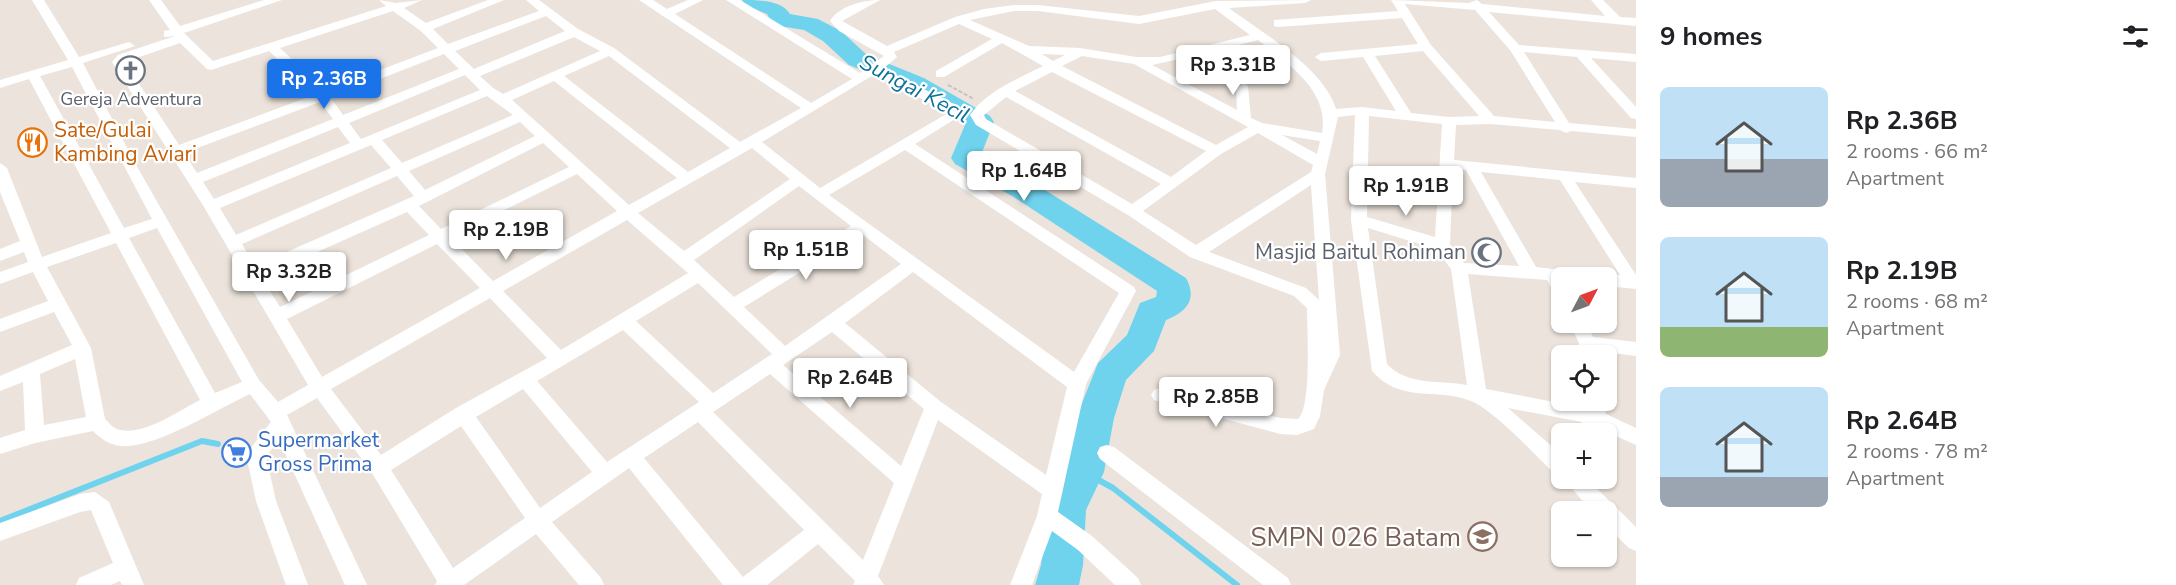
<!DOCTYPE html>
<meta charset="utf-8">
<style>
:root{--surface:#fff;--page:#f6f6f6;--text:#202124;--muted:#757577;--accent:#1a73e8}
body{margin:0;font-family:"Nunito Sans",sans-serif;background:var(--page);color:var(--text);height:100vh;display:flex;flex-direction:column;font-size:22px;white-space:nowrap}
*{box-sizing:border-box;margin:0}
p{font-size:20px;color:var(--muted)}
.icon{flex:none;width:33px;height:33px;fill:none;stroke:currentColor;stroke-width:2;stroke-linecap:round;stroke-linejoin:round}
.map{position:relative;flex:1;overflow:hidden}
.side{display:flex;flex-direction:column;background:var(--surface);width:540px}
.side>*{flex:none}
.needle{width:39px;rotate:49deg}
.controls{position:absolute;left:1551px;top:267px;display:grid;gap:12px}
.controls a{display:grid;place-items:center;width:66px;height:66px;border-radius:9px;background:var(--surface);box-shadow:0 2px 4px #0004;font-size:30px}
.price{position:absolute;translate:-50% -51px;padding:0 14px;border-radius:6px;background:#fff;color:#222;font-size:20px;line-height:39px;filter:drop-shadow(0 2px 3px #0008)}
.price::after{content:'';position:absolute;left:50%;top:36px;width:18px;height:14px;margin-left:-9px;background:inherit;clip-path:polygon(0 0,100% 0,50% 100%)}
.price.selected{background:var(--accent);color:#fff}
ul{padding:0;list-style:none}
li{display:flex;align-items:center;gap:18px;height:150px;padding:0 24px}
li span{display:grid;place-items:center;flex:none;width:168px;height:120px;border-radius:9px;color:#555}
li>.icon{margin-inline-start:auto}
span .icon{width:72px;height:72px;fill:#fffc;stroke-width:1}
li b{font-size:26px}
h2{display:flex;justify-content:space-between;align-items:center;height:72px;padding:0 24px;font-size:26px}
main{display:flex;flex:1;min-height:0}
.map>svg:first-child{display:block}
</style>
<main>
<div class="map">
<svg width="1636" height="585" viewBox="0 0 1636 585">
<rect width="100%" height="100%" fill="#ece4dc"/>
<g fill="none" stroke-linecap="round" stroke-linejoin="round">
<path stroke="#6fd3ee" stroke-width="6" d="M 1084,472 L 1113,488 L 1237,585
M 0,521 L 202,441 L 218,444"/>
<path fill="#6fd3ee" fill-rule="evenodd" d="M 742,0 C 759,0 782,0 790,14 L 818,19 L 841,31 L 867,55 L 924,78 L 990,116 L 994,122 L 981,155 L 1032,182 L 1186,278 C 1198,300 1186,312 1166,320 L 1154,351 L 1126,380 L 1114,418 L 1104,472 L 1086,510 L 1083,565 L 1079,585 L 1035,585 L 1041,565 L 1046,510 L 1065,471 L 1076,418 L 1098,363 L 1127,335 L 1140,303 L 1156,297 L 1157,291 L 1012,196 L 955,164 L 951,158 L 965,125 L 906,88 L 849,65 L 823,41 L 804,30 L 773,25 L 767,14 L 745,5 Z"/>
<path stroke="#c3c3c3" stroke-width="2" stroke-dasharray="4 2" stroke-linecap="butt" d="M 948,85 L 974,99"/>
<path fill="#fff" fill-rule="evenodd" d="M 32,0 L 44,0 L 79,57 L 129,42 L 135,46 L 83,63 L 135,163 L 259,380 L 278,402 L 308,385 L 204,207 L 112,62 L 118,55 L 175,36 L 164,37 L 164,31 L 170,30 L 149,0 L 161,0 L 180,26 L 264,0 L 282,0 L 184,33 L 213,61 L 386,6 L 379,0 L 396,3 L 422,0 L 404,8 L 426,23 L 488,0 L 504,0 L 433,29 L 448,44 L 539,11 L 526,0 L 539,0 L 578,29 L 614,48 L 740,142 L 801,108 L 639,0 L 653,0 L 667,9 L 688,0 L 703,0 L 675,14 L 811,103 L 852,79 L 726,0 L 740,0 L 860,73 L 884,56 L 839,31 L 830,21 C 839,6 863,0 880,0 L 842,21 L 887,46 L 955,17 L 984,9 L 1014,5 L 1038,5 L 1139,16 L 1216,1 L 1311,0 L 1305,3 L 1229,8 C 1262,33 1323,67 1336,109 L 1362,107 L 1396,111 L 1363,57 L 1321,61 L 1315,57 L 1321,53 L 1418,44 L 1402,18 L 1278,27 L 1274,26 L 1274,20 L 1398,11 L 1391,0 L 1469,3 L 1477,0 L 1482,4 L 1605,16 L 1591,0 L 1603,0 L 1620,17 L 1636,18 L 1636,26 L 1489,12 L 1519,45 L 1636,54 L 1636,62 L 1591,58 L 1636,107 L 1636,119 L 1631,118 L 1577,57 L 1524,52 L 1569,123 L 1636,129 L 1636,137 L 1571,131 L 1566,133 L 1560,130 L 1490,124 L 1456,125 L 1454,160 L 1636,178 L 1636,188 L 1575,182 L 1636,275 L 1636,289 L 1606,286 L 1606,278 L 1599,278 L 1606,274 L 1620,275 L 1560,180 L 1481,172 L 1536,267 L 1578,272 L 1586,278 L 1562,278 L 1562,299 L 1556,297 L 1547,280 L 1468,274 L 1486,389 L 1586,408 L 1585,400 L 1603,400 L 1606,414 L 1636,428 L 1636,445 L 1600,429 L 1595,434 L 1574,434 L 1582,422 L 1508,408 L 1562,455 L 1562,476 L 1555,474 C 1535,455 1495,411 1471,401 C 1436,387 1401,404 1372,371 L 1351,220 L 1355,115 L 1338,117 L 1325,174 L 1340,355 L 1324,390 L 1320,416 L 1314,429 L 1297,435 L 1280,434 L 1154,400 L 1151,395 L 1154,390 L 1160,388 L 1280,418 L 1298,419 C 1312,406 1307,330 1307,308 L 1294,296 L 1190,257 L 1128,215 L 976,125 L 970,115 C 986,91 1018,79 1043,66 L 1002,43 L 944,77 L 936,77 L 936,71 L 992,39 L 959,24 L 894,52 L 897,57 L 883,69 L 956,105 L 963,114 L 915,144 L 1134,287 L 1136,291 L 1086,384 L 1058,512 L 1092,536 L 1138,578 L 1141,585 L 1115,585 L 1078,550 L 1052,531 L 1032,585 L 1010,585 L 1037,516 L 1042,494 L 938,420 L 878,576 L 884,585 L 853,585 L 855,581 L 818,544 L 767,585 L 723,585 L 629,468 L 552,522 L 601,578 L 604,585 L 579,585 L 536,534 L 464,585 L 435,585 L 437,581 L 372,473 L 317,398 L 287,415 L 367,585 L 345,585 L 279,440 L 266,456 L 276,501 L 308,585 L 286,585 L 256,501 L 246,454 L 271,422 L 250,394 C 217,409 155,449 121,446 C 110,445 101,439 93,431 L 35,443 L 0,454 L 0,438 L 25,430 L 23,382 L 0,391 L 0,376 L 72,345 L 54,312 L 0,332 L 0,319 L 48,301 L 33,272 L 0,284 L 0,272 L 28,262 L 24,252 L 0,261 L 0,249 L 20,241 L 0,192 L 0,163 L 7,168 L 42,257 L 111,233 L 29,79 L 0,88 L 0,80 L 68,60 ZM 1405,4 L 1475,10 L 1510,50 L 1555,122 L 1494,116 L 1431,45 ZM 1215,9 L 1250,35 L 1160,57 L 1136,57 L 1080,48 L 1029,46 L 970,20 L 1014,11 L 1038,11 L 1139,24 ZM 393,11 L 421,31 L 438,48 L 325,91 L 280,48 ZM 546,16 L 565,31 L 474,69 L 455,51 ZM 574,37 L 600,51 L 503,94 L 493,88 L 480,76 ZM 1258,40 C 1287,63 1330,91 1322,133 L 1262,123 L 1251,118 L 1248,86 L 1210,52 ZM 180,43 L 207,69 L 211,70 L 269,51 L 314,95 L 179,145 L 125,62 ZM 1423,51 L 1479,116 L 1449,117 L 1411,113 L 1375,56 ZM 444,54 L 459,69 L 343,115 L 331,98 ZM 1042,54 L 1065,55 L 1053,61 ZM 1198,55 L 1236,87 L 1237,110 L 1152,65 ZM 609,56 L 730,148 L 688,172 L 564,76 ZM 1082,56 L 1134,64 L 1248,127 L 1216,145 L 1062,66 ZM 72,67 L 152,219 L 124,228 L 40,76 ZM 1052,72 L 1206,151 L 1171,177 L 1015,91 ZM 875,74 L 948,113 L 820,188 L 762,142 ZM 465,75 L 480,90 L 361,139 L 349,123 ZM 554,81 L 677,178 L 629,205 L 512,100 ZM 487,96 L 513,115 L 402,163 L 382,140 ZM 1006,97 L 1161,184 L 1132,204 L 986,119 L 984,115 ZM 320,102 L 333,119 L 197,173 L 184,153 ZM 1369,116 L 1442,124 L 1435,237 L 1367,217 ZM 520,122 L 535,136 L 425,190 L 409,171 ZM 338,127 L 350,143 L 214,199 L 203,182 ZM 1258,133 L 1313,165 L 1311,172 L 1196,245 L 1143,211 L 1221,154 ZM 1282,135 L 1320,141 L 1317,154 ZM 543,143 L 569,167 L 441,229 L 419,206 ZM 371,145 L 391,168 L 236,235 L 220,208 ZM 752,148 L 790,179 L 684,251 L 638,213 ZM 905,150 L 1119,293 L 1074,372 L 829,195 ZM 1453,169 L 1466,170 L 1519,266 L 1464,263 L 1450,244 ZM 577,174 L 617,211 L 493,281 L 450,237 ZM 397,176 L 414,196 L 255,266 L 242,244 ZM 1311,185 L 1319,300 L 1306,288 L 1209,252 ZM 799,186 L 851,226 L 734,297 L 694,260 ZM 407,212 L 429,235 L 280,307 L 261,277 ZM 627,220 L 688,273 L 561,350 L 503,291 ZM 157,228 L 242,382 L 215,393 L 129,238 ZM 1368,228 L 1436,249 L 1451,269 L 1467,385 C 1440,380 1407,386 1387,364 ZM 862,234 L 901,264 L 785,346 L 744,307 ZM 116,243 L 200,400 C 178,411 146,435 120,430 C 114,429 109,423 105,419 L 91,348 L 47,267 ZM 437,244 L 480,288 L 322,377 L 287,319 ZM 913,272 L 1067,387 L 1046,475 L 941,402 L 845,323 ZM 698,283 L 772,354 L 713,393 L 636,321 ZM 490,298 L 547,358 L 456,408 L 381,455 L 331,389 ZM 623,330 L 699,402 L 607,462 L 537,381 ZM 832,332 L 924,409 L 901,466 L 783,365 ZM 75,359 L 86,417 L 44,425 L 40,374 ZM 770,374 L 894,483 L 863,560 L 713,412 ZM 523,389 L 592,472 L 540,508 L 476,417 ZM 698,422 L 804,530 L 743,577 L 644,458 ZM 461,426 L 525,518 L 453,568 L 391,470 Z
M 1569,322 L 1586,322 L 1593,337 L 1636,342 L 1636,356 L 1597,351 L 1598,356 L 1580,356 L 1579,343 Z
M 1107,445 L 1114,447 L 1288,578 L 1291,585 L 1263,585 L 1100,459 L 1097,453 L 1100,447 Z
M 1563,478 L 1586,478 L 1636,527 L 1636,551 L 1629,548 L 1606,526 L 1606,512 L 1592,512 Z
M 95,492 L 109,502 L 144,585 L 122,585 L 120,581 L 111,585 L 76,585 L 79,578 L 113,563 L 91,510 L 80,512 L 0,541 L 0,523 L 80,494 Z"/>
</g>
<defs>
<symbol id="church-ring" viewBox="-11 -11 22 22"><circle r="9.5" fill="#fff" stroke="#6b7280" stroke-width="1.5"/><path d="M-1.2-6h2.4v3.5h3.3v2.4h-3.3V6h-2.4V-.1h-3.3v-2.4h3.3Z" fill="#6b7280"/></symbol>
<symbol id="restaurant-ring" viewBox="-11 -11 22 22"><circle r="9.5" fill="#fff" stroke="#e8710a" stroke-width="1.5"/><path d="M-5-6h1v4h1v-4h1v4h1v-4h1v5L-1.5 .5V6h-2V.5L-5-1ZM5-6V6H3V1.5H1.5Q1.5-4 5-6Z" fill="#e8710a"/></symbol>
<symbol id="mosque-ring" viewBox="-11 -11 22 22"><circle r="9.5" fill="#fff" stroke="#6b7280" stroke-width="1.5"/><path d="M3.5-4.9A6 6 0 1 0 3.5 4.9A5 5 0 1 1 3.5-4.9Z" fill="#6b7280"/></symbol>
<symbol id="supermarket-ring" viewBox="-11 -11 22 22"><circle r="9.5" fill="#fff" stroke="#3f7fe0" stroke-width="1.5"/><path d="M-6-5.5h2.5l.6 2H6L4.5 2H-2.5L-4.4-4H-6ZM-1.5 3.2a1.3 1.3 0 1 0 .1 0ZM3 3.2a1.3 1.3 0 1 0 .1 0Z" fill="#3f7fe0"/></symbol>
<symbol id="school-ring" viewBox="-11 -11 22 22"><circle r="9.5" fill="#fff" stroke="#8d6e63" stroke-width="1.5"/><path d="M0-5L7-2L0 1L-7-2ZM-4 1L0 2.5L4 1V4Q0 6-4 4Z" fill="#8d6e63"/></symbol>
</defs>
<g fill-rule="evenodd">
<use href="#church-ring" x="114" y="54" width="33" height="33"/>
<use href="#restaurant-ring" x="16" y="126" width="33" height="33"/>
<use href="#mosque-ring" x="1470" y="236" width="33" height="33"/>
<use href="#supermarket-ring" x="220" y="436" width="33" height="33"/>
<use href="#school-ring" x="1466" y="520" width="33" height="33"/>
</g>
<g text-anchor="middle" stroke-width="4.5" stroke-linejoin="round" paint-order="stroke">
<g font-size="18" fill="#5b616d" stroke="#fff">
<text x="131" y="105">Gereja Adventura</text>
</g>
<g font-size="21" fill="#c56008" stroke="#fff" text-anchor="start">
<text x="54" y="137">Sate/Gulai<tspan x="54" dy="24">Kambing Aviari</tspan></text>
</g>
<g font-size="21" fill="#5b616d" stroke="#fff" text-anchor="end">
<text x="1466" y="259">Masjid Baitul Rohiman</text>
</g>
<g font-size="21" fill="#366cbe" stroke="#fff" text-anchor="start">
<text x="258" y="447">Supermarket<tspan x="258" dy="24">Gross Prima</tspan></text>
</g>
<g font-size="22" font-style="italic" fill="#0e719a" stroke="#fff">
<text transform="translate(915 88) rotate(28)" y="8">Sungai Kecil</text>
</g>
<g font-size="26" fill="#785e54" stroke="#fff" text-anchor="end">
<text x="1461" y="546">SMPN 026 Batam</text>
</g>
</g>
</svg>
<div class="controls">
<a><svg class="needle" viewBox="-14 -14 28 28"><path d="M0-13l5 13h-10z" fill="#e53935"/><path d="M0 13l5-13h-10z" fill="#757577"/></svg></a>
<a><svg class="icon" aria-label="locate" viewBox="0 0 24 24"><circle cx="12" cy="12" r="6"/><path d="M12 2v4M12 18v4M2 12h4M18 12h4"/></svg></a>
<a>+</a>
<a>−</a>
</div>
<b class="price" style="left:1233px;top:96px">Rp 3.31B</b>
<b class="price selected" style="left:324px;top:110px">Rp 2.36B</b>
<b class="price" style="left:1024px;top:202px">Rp 1.64B</b>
<b class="price" style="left:1406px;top:217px">Rp 1.91B</b>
<b class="price" style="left:506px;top:261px">Rp 2.19B</b>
<b class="price" style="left:806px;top:281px">Rp 1.51B</b>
<b class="price" style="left:289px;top:303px">Rp 3.32B</b>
<b class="price" style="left:850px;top:409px">Rp 2.64B</b>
<b class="price" style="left:1216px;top:428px">Rp 2.85B</b>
</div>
<section class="side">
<h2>9 homes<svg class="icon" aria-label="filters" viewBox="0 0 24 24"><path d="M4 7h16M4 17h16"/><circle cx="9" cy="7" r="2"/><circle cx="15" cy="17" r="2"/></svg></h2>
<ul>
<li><span style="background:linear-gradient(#bfe0f5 60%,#9aa5b1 0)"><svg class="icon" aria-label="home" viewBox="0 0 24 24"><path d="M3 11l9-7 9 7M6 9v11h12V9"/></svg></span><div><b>Rp 2.36B</b><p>2 rooms · 66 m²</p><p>Apartment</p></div></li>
<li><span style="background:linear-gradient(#bfe0f5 75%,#8fb573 0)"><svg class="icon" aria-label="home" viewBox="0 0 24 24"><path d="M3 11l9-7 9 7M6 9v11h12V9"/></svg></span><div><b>Rp 2.19B</b><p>2 rooms · 68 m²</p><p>Apartment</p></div></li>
<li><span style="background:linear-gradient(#bfe0f5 75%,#9aa5b1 0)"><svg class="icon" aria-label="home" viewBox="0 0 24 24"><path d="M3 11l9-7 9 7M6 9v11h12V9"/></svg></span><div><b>Rp 2.64B</b><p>2 rooms · 78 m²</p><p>Apartment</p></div></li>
</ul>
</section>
</main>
